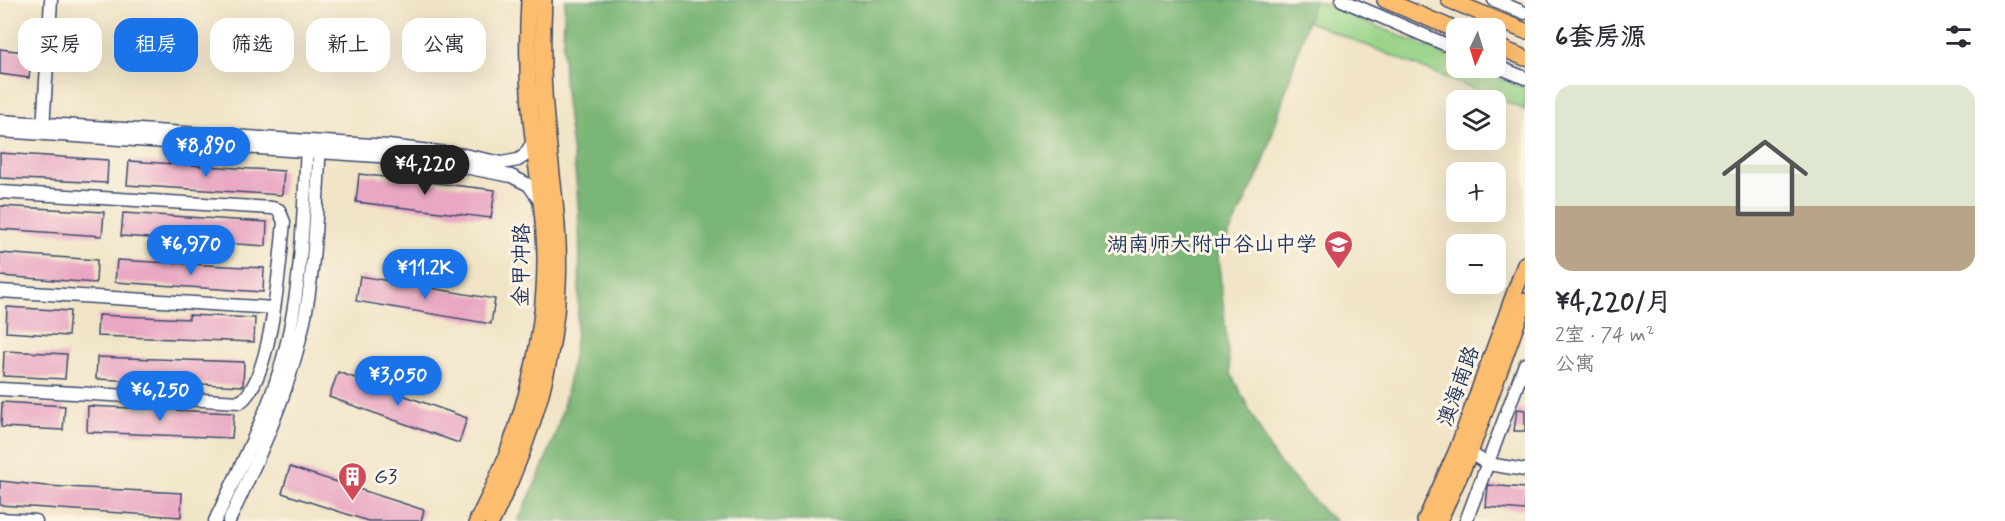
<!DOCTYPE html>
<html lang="zh">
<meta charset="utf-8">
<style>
:root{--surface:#fff;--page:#f2f2f3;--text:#2b2b33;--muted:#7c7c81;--line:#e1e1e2;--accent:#1a73e8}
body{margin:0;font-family:Mynerve,"LXGW WenKai TC",sans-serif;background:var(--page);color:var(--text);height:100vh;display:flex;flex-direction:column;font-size:22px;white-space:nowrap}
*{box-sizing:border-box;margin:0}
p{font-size:20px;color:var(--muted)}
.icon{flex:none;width:33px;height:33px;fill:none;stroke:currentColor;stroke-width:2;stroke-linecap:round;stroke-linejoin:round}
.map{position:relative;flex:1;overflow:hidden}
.side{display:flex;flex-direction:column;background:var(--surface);width:480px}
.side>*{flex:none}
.banner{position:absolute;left:18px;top:18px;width:570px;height:54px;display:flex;gap:12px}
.needle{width:39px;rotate:184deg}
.fabs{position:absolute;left:1446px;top:18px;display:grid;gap:12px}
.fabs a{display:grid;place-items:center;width:60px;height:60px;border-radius:12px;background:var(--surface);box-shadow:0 6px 24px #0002;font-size:30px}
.price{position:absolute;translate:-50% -51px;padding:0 14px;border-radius:21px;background:var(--accent);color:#fff;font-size:20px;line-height:39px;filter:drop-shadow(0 2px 3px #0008)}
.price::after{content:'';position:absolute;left:50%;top:36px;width:18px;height:14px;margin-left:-9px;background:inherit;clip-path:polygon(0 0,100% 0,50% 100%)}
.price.active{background:#222;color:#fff}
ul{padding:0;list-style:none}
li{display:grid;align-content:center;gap:12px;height:318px;padding:0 30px}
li+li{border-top:2px solid var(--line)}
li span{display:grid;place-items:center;height:186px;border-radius:18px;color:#555}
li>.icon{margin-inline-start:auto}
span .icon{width:108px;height:108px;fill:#fffc;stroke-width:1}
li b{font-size:26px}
h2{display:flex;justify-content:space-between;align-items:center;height:72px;padding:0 30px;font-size:26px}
.pill{padding:0 21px;border-radius:18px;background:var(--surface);box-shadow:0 6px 24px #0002;font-size:21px;line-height:54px}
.pill.active{background:var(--accent);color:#fff}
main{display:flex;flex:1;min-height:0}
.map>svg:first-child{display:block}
</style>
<main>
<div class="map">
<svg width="1525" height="521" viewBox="0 0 1525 521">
<rect width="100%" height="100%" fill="#fcf5e5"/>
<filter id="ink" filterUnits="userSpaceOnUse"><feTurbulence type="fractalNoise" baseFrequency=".0167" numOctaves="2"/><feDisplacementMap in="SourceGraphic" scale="12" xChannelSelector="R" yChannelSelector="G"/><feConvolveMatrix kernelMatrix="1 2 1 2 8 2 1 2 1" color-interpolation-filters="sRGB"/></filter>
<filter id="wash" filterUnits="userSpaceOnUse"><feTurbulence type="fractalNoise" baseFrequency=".008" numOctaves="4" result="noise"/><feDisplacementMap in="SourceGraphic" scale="24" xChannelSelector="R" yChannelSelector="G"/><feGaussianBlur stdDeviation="1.35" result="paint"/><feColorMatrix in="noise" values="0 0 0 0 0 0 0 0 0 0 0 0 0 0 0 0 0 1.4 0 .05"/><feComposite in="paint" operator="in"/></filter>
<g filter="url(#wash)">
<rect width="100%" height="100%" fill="#f1e4c6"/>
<path fill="#99d488" stroke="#5a8273" stroke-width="1.5" d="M 1314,0 L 1456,59 L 1456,68 L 1476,68 L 1525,88 L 1525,110 L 1307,21 Z"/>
<path fill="#7ab674" stroke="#4a7269" stroke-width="1.5" d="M 565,0 L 1314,0 L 1262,167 L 1218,256 L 1230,372 L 1274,457 L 1324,512 L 1336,521 L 518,521 C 532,491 547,461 557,429 C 580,353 583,269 577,190 C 574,157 568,124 565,91 C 562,61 563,30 565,0 Z"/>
<g id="blocks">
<path fill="#e9a7c3" d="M 0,49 L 32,53 L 29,78 L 0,74 Z
M 0,153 L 108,160 L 107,183 L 0,178 Z
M 129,161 L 284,171 L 282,195 L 127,185 Z
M 359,174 L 495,190 L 491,218 L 356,202 Z
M 0,206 L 104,212 L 102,236 L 0,229 Z
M 123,213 L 267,222 L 266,246 L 121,236 Z
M 0,253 L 97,260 L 96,283 L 0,276 Z
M 117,260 L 264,268 L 263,292 L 115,282 Z
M 360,276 L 495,299 L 491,324 L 356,301 Z
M 7,307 L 70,311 L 68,336 L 6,332 Z
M 98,315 L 189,319 L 189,315 L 255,318 L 254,342 L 97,336 Z
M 4,351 L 67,354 L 65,379 L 3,376 Z
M 97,357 L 244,362 L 243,386 L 96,379 Z
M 338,372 L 467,418 L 459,443 L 329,397 Z
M 2,402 L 65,406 L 63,430 L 1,427 Z
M 88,406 L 234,413 L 232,438 L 87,432 Z
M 1517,409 L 1525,410 L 1525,431 L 1514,431 Z
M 290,467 L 424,510 L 421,521 L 368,521 L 282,493 Z
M 0,481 L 46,486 L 182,493 L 181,517 L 0,505 Z
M 1488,485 L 1525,488 L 1525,510 L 1486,507 Z"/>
</g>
</g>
<g filter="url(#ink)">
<use href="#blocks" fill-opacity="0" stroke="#3b4a6e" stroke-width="1.5"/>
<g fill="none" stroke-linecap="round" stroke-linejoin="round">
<defs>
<path id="minor" d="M 1342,0 L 1456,49
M 1494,0 L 1525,13
M 1496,66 L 1525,78
M 0,121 L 388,146 L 464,155 L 502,163 L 518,160 L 524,156 L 533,142
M 43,129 L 51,0
M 0,131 L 423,159 L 511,176 L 529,185 L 540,201
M 0,192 L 272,208 L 279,210 L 284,222 C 280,260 272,381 240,402 L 0,389
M 0,291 L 274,308
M 1470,453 L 1488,464 L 1525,470
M 0,519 L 36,521
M 215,521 C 234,480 255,439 271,396 C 301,316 303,229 307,145
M 229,521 C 258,459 287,398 302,330 C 316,270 316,206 320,144
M 1466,521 L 1525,364"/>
<path id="major" d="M 1385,0 L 1456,30
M 1449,0 L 1525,31
M 1496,46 L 1525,58
M 477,521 C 519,440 546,346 545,254 C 544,205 534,158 530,109 C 527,73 527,36 529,0
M 492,521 C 528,448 555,368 558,286 C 561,230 551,174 546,118 C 542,79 542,40 544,0
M 1425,521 L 1457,450 L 1525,264
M 1439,521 L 1470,453 L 1525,301"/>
</defs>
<use href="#minor" stroke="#3b4a6e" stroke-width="15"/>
<use href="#major" stroke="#3b4a6e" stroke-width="18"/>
<use href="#minor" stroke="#fff" stroke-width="12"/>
<use href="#major" stroke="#fcbd6e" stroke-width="15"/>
</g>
</g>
<defs>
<symbol id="school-pin" viewBox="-11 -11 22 30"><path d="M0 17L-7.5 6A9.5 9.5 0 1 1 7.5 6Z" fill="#d1495b" stroke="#fcf5e5"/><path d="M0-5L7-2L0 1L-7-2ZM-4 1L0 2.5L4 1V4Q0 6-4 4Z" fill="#fff"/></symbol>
<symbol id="building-pin" viewBox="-11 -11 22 30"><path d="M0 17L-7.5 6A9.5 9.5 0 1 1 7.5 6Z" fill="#d1495b" stroke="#fcf5e5"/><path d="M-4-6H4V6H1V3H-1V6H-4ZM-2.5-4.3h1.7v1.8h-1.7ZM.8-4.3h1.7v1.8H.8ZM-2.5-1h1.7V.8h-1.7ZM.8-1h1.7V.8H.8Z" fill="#fff"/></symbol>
</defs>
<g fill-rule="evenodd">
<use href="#school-pin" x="1322" y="228" width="33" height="45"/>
<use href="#building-pin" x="336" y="460" width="33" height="45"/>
</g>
<g text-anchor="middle" stroke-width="6" stroke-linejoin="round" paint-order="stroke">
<g font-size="21" fill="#1b2f5e" stroke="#fcf5e5" text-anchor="end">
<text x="1317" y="251">湖南师大附中谷山中学</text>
<text x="374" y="483" text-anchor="start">G3</text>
</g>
<g font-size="21" fill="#1b2f5e" stroke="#fcf5e5">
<text transform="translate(521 265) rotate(-89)" y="7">金甲冲路</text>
<text transform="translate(1458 386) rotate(-70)" y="7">澳海南路</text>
</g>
</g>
</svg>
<div class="fabs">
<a><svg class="needle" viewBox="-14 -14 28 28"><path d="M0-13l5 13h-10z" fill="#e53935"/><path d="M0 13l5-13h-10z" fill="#7c7c81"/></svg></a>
<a><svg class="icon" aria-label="layers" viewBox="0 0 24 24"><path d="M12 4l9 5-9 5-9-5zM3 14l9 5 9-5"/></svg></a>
<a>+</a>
<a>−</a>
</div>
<b class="price" style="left:206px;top:178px">¥8,890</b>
<b class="price active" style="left:425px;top:196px">¥4,220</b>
<b class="price" style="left:191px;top:276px">¥6,970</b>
<b class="price" style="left:425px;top:300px">¥11.2K</b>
<b class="price" style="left:398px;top:407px">¥3,050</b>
<b class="price" style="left:160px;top:422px">¥6,250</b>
<div class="banner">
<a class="pill">买房</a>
<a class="pill active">租房</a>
<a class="pill">筛选</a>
<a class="pill">新上</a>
<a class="pill">公寓</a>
</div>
</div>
<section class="side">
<h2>6套房源<svg class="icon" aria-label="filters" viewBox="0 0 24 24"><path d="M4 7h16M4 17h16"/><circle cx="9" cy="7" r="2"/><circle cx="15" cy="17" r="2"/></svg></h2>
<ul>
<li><span style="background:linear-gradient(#dfe7d0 65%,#b9a48a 0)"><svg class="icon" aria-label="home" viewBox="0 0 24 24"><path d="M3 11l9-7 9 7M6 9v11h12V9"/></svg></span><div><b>¥4,220/月</b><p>2室 · 74 m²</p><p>公寓</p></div></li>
</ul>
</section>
</main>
